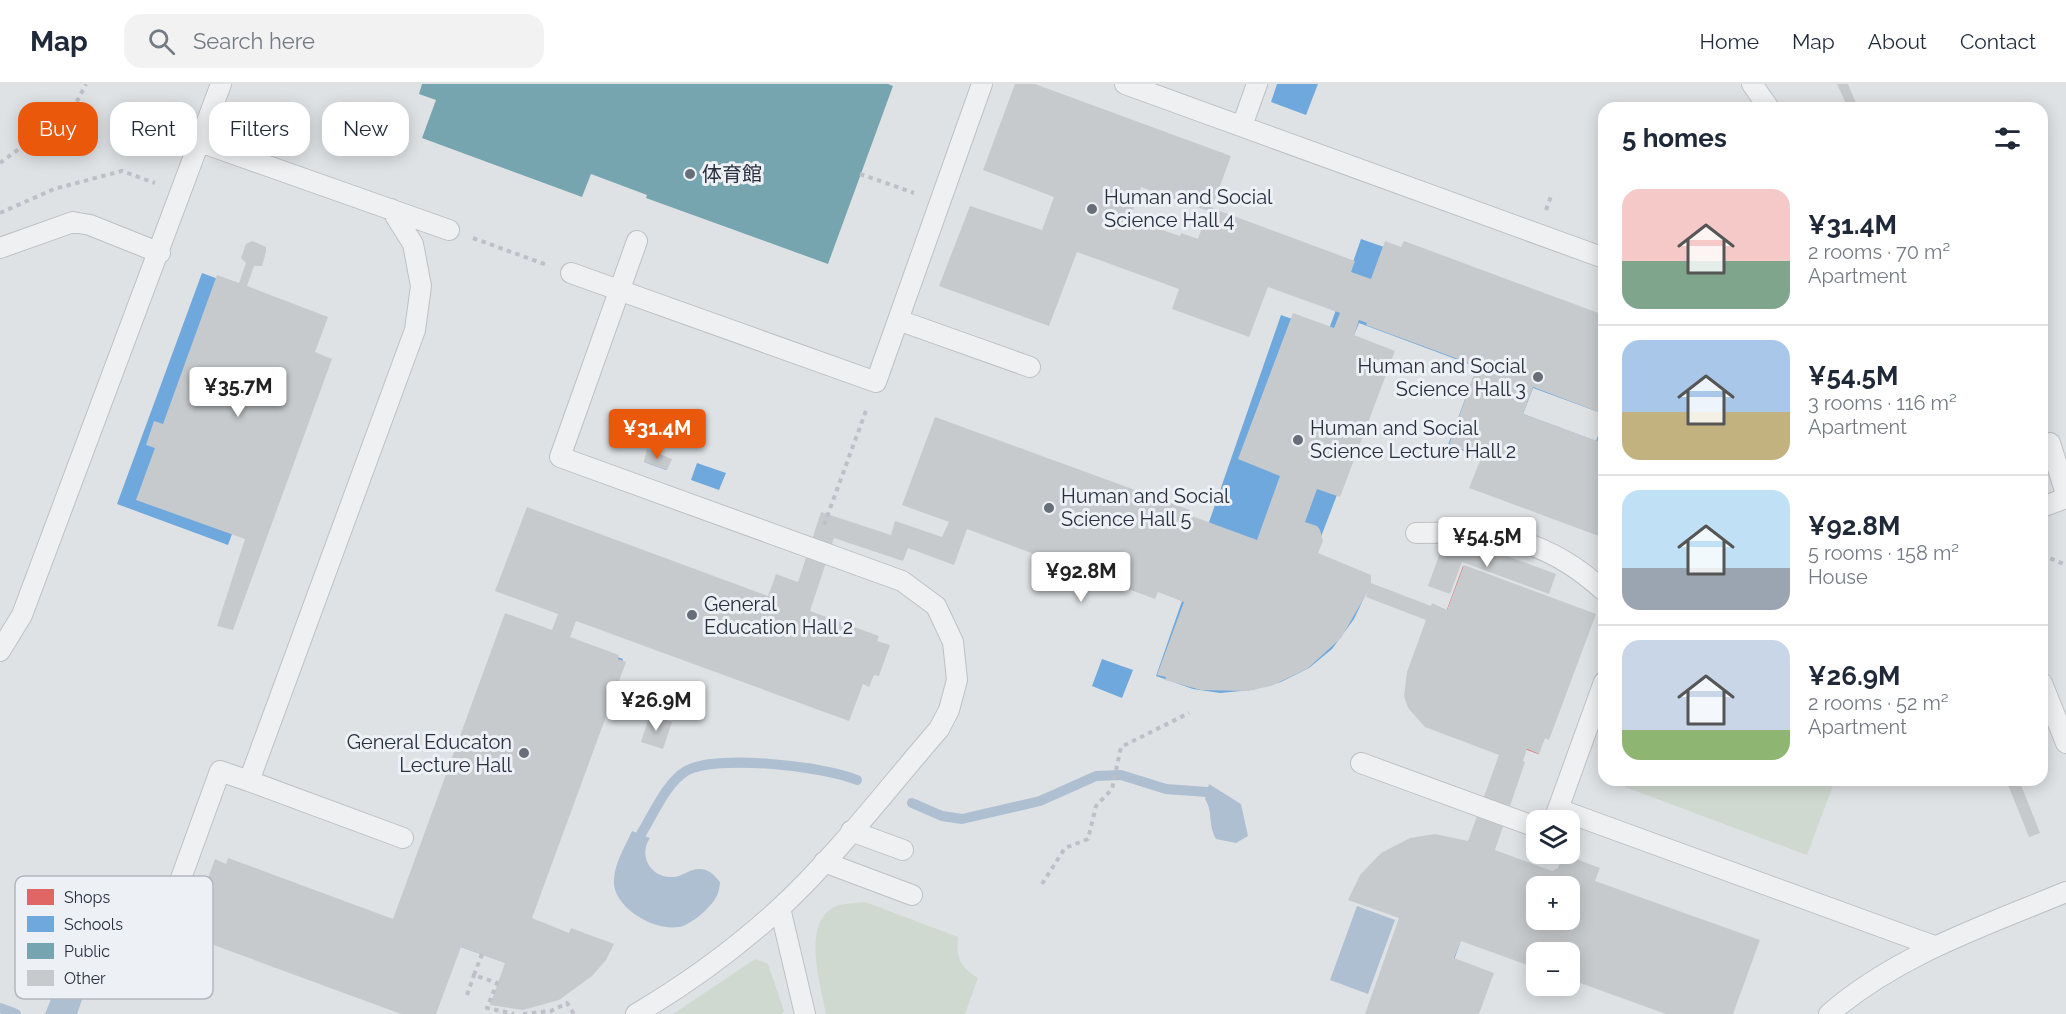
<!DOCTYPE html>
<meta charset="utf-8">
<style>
:root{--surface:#fff;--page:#f2f2f3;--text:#1f2937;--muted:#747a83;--line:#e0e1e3;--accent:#ea580c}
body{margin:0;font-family:Raleway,"Noto Sans JP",sans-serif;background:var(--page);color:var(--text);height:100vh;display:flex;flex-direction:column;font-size:22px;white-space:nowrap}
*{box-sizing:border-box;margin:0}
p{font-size:20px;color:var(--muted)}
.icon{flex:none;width:33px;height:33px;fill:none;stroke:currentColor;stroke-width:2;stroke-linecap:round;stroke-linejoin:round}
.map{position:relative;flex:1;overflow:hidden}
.panel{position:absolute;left:1598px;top:18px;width:450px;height:684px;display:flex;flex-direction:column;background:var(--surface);border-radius:18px;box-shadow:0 3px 15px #0003}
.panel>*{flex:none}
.top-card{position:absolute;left:18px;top:18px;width:570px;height:54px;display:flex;gap:12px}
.fabs{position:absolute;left:1526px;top:726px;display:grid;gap:12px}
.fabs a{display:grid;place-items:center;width:54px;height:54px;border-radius:12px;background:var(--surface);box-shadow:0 3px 15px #0003;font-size:30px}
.price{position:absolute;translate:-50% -51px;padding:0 14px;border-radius:6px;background:#fff;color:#222;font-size:20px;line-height:39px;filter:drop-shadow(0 2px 3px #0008)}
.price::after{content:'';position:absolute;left:50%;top:36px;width:18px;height:14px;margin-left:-9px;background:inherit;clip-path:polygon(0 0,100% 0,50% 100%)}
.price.current{background:var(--accent);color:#fff}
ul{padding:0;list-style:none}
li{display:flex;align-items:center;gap:18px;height:150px;padding:0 24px}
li+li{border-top:2px solid var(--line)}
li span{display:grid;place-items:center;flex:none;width:168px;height:120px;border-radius:18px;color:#555}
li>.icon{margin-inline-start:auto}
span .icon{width:72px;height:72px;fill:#fffc;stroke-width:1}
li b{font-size:26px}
h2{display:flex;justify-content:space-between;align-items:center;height:72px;padding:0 24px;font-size:26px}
.tag{padding:0 21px;border-radius:18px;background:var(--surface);box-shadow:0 3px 15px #0003;font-size:21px;line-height:54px}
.tag.current{background:var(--accent);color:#fff}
header{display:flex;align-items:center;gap:36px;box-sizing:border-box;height:84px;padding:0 30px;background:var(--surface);border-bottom:2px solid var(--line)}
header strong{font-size:28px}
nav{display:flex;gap:33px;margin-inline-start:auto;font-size:21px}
.search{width:420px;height:54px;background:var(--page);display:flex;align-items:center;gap:15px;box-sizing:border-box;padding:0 21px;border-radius:18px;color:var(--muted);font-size:22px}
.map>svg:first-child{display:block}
</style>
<header>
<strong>Map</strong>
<div class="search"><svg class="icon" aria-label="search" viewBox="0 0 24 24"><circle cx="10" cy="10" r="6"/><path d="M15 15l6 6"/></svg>Search here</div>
<nav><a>Home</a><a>Map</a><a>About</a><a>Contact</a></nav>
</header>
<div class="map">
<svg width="2066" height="930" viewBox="0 0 2066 930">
<rect width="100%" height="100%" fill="#dfe2e5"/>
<path fill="#d0d9d0" d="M 1628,696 L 1835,696 L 1807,771 L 1625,703 Z
M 865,818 L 958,853 C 956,874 960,883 978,894 L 965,930 L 826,930 C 821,903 800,835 837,822 C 845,819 856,819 865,818 Z
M 755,875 L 768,880 L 784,927 L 782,930 L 673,930 Z"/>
<path fill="#adbfd1" d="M 1209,700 L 1241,720 L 1248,752 L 1236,759 L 1216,755 C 1207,738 1214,730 1205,715 Z
M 632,747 L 650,754 C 638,771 650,794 673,793 C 682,793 691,784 700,785 C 709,785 715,792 720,798 C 719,812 715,816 706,826 C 700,832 690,839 683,842 C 657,850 611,823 614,795 C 615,778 626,761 632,747 Z
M 1357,822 L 1395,836 L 1368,910 L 1330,896 Z
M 57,900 L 84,910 L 77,930 L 45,930 Z"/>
<path fill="#e06666" d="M 1463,482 L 1594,530 L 1548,655 L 1545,653 L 1538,670 L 1432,630 L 1421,615 L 1422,593 Z"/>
<path fill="#6fa8dc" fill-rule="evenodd" d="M 1020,0 L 1028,0 L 1228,73 L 1209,126 L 1141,102 L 1128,135 L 1181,154 L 1182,151 L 1198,157 L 1210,126 L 1353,178 L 1361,155 L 1404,170 L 1407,162 L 1604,234 L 1604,334 L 1600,333 L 1601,329 L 1533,304 L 1523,330 L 1596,357 L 1604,337 L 1604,451 L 1474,403 L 1485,375 L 1448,361 L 1477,283 L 1359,239 L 1352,256 L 1391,270 L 1314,471 L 1369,492 L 1367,498 L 1371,499 L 1354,535 L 1332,565 L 1309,584 L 1281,598 L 1252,606 L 1220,609 L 1193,605 L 1156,592 L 1182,517 L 1157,506 L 1155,511 L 907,421 L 938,336 L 1190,428 L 1188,434 L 1208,441 L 1281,231 L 1328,248 L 1337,223 L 1267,199 L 1249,248 L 1179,223 L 1186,203 L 1073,162 L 1046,238 L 945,201 L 973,124 L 1044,149 L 1057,113 L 988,87 Z
M 1277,0 L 1318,0 L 1306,31 L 1271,18 Z
M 202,189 L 313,230 L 228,461 L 117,420 Z
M 648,367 L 670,375 L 666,386 L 644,378 Z
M 697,379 L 726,389 L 719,406 L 691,396 Z
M 529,429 L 877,553 L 874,560 L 885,564 L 876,587 L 873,586 L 868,599 L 860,596 L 847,633 L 574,534 L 566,556 L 623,575 L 528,837 L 571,853 L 573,849 L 611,862 L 603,878 L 591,891 L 562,911 L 546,917 L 509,923 L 495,918 L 509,880 L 458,862 L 433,930 L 412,930 L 205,855 L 217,823 L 209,820 L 213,809 L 206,806 L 216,779 L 228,783 L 230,778 L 396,839 L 508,534 L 553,551 L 561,529 L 500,507 Z
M 1102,575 L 1133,586 L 1122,614 L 1092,602 Z
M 1440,753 L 1554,793 L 1557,786 L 1756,860 L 1730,930 L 1671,930 L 1569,893 L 1569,868 L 1536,868 L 1536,881 L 1462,853 L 1453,879 L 1490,893 L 1476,930 L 1368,930 L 1404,834 L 1352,815 L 1362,793 L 1378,776 L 1416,755 ZM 1536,802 L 1569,802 L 1569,836 L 1536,836 Z"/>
<path fill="#76a5af" d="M 422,0 L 888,0 L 893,2 L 828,180 L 646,114 L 647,111 L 591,90 L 582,113 L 422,54 L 436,16 L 419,10 Z"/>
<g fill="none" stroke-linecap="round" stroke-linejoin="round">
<path stroke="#adbfd1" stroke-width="10" d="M 912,719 L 942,732 L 962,735 L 1040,717 L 1096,692 L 1121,691 L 1166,705 L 1207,708
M 641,750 C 653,731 666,699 686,687 C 716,670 824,682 857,696
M 0,924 L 16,930"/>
</g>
<path fill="#c7cacd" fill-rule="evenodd" d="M 1015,0 L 1035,0 L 1231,72 L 1212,124 L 1355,177 L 1351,188 L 1371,195 L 1385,157 L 1401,163 L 1404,157 L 1604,231 L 1604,333 L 1601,329 L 1533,303 L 1523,330 L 1597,357 L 1604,339 L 1604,454 L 1469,404 L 1482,372 L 1449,361 L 1477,282 L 1366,241 L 1367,239 L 1359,236 L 1354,251 L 1395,267 L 1340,413 L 1317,405 L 1305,438 L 1317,442 L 1320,446 L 1323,457 L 1318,469 L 1371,491 L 1371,499 L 1431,522 L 1432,519 L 1447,526 L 1464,481 L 1596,530 L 1549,656 L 1545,654 L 1539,670 L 1527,665 L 1523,677 L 1525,678 L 1495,766 L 1552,787 L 1558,784 L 1563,770 L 1600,784 L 1595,797 L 1760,856 L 1733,930 L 1666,930 L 1569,895 L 1569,868 L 1536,868 L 1536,884 L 1461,857 L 1454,874 L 1494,889 L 1479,930 L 1365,930 L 1399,834 L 1348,816 L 1360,791 L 1381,769 L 1410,754 L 1435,750 L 1468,757 L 1499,671 L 1425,643 L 1408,624 L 1404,612 L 1407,588 L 1426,536 L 1366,513 L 1368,507 L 1341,554 L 1307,585 L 1271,602 L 1247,607 L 1201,606 L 1165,596 L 1166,593 L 1157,591 L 1184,518 L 1158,508 L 1155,515 L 967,445 L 954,481 L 908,464 L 903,477 L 834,454 L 810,527 L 879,552 L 877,557 L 890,561 L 879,592 L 874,591 L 869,603 L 863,600 L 849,637 L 576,537 L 570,553 L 619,571 L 618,575 L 626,578 L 532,834 L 569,849 L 571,844 L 614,860 L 606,876 L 592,892 L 559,916 L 523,926 L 490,921 L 505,879 L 461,863 L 436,930 L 401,930 L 200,856 L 213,823 L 205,822 L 209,809 L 203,807 L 215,775 L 226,780 L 228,774 L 393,835 L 505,529 L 552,546 L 558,530 L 495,507 L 527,423 L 768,512 L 776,490 L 798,498 L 821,428 L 891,451 L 895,437 L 942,453 L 949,438 L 902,421 L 935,333 L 1190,426 L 1189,431 L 1257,456 L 1280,392 L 1238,375 L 1293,229 L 1334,244 L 1340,229 L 1268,203 L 1249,253 L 1172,225 L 1179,205 L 1077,168 L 1049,242 L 939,202 L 970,122 L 1042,146 L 1054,113 L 983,86 ZM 1141,103 L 1208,127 L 1198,155 L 1181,149 L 1180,152 L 1130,135 ZM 1536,802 L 1569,802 L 1569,836 L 1536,836 Z
M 1837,0 L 1848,0 L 1858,24 L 1848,24 Z
M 252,157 L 266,163 L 266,168 L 262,182 L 254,182 L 247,202 L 328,233 L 315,268 L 332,275 L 233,546 L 217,542 L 245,455 L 136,416 L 155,364 L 146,361 L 154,337 L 163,340 L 217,191 L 239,199 L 246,179 L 241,174 L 246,160 Z
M 647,365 L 672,375 L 667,386 L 644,378 Z
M 1474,460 L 1556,490 L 1549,510 L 1462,478 L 1450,510 L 1428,502 L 1442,463 Z
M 650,630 L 672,638 L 663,665 L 641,658 Z
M 2006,696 L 2019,696 L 2040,749 L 2029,753 Z"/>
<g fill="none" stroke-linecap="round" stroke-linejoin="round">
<defs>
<path id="service" d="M 1125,0 L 1604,174
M 1752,0 L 1769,24
M 1242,42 L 1257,0
M 200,58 L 449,146
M 391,125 L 413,160 L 421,202 L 415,246 L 249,697 L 403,754
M 0,164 L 73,138 L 90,141 L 160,169
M 571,189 L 876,298 L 982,0
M 898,236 L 1030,283
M 2050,359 L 2066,410
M 2042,423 L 2066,414
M 1416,449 C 1493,447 1544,452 1604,507
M 0,567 L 22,531 L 221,0
M 2042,599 L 2066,659
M 1361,679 L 1536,743
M 1558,725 L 1604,598
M 1554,736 L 1558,725 L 1934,862
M 851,747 L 903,766
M 824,778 L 912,811
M 780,824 L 805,930
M 148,885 L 220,687 L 249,697
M 636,930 C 687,900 735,865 779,825 C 837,771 887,705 939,645 L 949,626 L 957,596 L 953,558 L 936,522 L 902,497 L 560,373 L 637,157
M 1829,930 C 1897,871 1984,842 2066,808"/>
</defs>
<use href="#service" stroke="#bec0c3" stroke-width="22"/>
<path stroke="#bfc0c5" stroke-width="4" stroke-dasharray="4.5 4.5" stroke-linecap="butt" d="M 0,79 L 73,25 L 86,0
M 860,90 L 914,109
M 1546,126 L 1551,112
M 0,129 L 54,105 L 122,87 L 155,99
M 473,154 L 547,181
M 824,441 L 867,324
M 2042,471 L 2066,481
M 1042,800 L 1065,764 L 1088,755 L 1096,722 L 1112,705 L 1121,663 L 1189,629
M 482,870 L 474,891 L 497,899 L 487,924 L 514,930
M 467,911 L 474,891
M 523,930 L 551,927 L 567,919 L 574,930"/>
<use href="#service" stroke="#eff0f2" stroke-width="20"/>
</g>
<g fill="#676e78" stroke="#edf0f5" stroke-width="2">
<circle cx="690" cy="90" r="6"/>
<circle cx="1092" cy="125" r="6"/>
<circle cx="1538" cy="293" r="6"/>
<circle cx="1298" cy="356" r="6"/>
<circle cx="1049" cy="424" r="6"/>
<circle cx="692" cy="531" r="6"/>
<circle cx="524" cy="669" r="6"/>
</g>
<g text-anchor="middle" stroke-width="6" stroke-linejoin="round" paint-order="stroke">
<g font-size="20" fill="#272f3e" stroke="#edf0f5" text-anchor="start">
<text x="702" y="97">体育館</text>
<text x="1104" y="120">Human and Social<tspan x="1104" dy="23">Science Hall 4</tspan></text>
<text x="1526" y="289" text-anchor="end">Human and Social<tspan x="1526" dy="23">Science Hall 3</tspan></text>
<text x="1310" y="351">Human and Social<tspan x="1310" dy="23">Science Lecture Hall 2</tspan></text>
<text x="1061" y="419">Human and Social<tspan x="1061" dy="23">Science Hall 5</tspan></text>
<text x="704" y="527">General<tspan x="704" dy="23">Education Hall 2</tspan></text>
<text x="512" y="665" text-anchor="end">General Educaton<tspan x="512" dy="23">Lecture Hall</tspan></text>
</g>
</g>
<rect x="15" y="792" width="198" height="123" rx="9" fill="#edf0f5" stroke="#b2b6be" stroke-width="1.5"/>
<rect x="27" y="805" width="27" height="16" fill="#e06666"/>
<rect x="27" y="832" width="27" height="16" fill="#6fa8dc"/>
<rect x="27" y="859" width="27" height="16" fill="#76a5af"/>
<rect x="27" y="886" width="27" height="16" fill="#c7cacd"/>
<g font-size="16" fill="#272f3e">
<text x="64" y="819">Shops</text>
<text x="64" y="846">Schools</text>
<text x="64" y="873">Public</text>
<text x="64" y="900">Other</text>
</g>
</svg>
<div class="fabs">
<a><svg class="icon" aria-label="layers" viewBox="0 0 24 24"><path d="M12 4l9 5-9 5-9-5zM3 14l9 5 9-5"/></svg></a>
<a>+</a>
<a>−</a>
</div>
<b class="price" style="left:238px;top:334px">¥35.7M</b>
<b class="price current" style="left:657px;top:376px">¥31.4M</b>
<b class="price" style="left:1487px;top:484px">¥54.5M</b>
<b class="price" style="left:1081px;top:519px">¥92.8M</b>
<b class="price" style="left:656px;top:648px">¥26.9M</b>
<div class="top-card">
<a class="tag current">Buy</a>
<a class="tag">Rent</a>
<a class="tag">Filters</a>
<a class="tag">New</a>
</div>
<section class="panel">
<h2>5 homes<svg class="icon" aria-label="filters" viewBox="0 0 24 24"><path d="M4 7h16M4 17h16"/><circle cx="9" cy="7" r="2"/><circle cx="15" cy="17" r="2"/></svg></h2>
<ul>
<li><span style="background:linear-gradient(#f6c9c9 60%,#7fa58c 0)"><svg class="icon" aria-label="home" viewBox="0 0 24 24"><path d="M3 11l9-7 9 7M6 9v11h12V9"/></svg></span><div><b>¥31.4M</b><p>2 rooms · 70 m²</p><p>Apartment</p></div></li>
<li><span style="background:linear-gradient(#a9c7e8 60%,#c2b280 0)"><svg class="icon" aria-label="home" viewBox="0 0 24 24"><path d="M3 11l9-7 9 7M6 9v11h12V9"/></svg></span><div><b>¥54.5M</b><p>3 rooms · 116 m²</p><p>Apartment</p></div></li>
<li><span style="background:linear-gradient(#bfe0f5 65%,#9aa5b1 0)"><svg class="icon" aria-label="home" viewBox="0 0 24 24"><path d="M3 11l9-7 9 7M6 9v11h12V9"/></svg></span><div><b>¥92.8M</b><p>5 rooms · 158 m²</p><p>House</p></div></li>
<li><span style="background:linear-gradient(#c9d6e8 75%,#8fb573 0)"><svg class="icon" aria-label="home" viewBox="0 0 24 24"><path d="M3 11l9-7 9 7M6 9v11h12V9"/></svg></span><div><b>¥26.9M</b><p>2 rooms · 52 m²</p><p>Apartment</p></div></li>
</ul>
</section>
</div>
